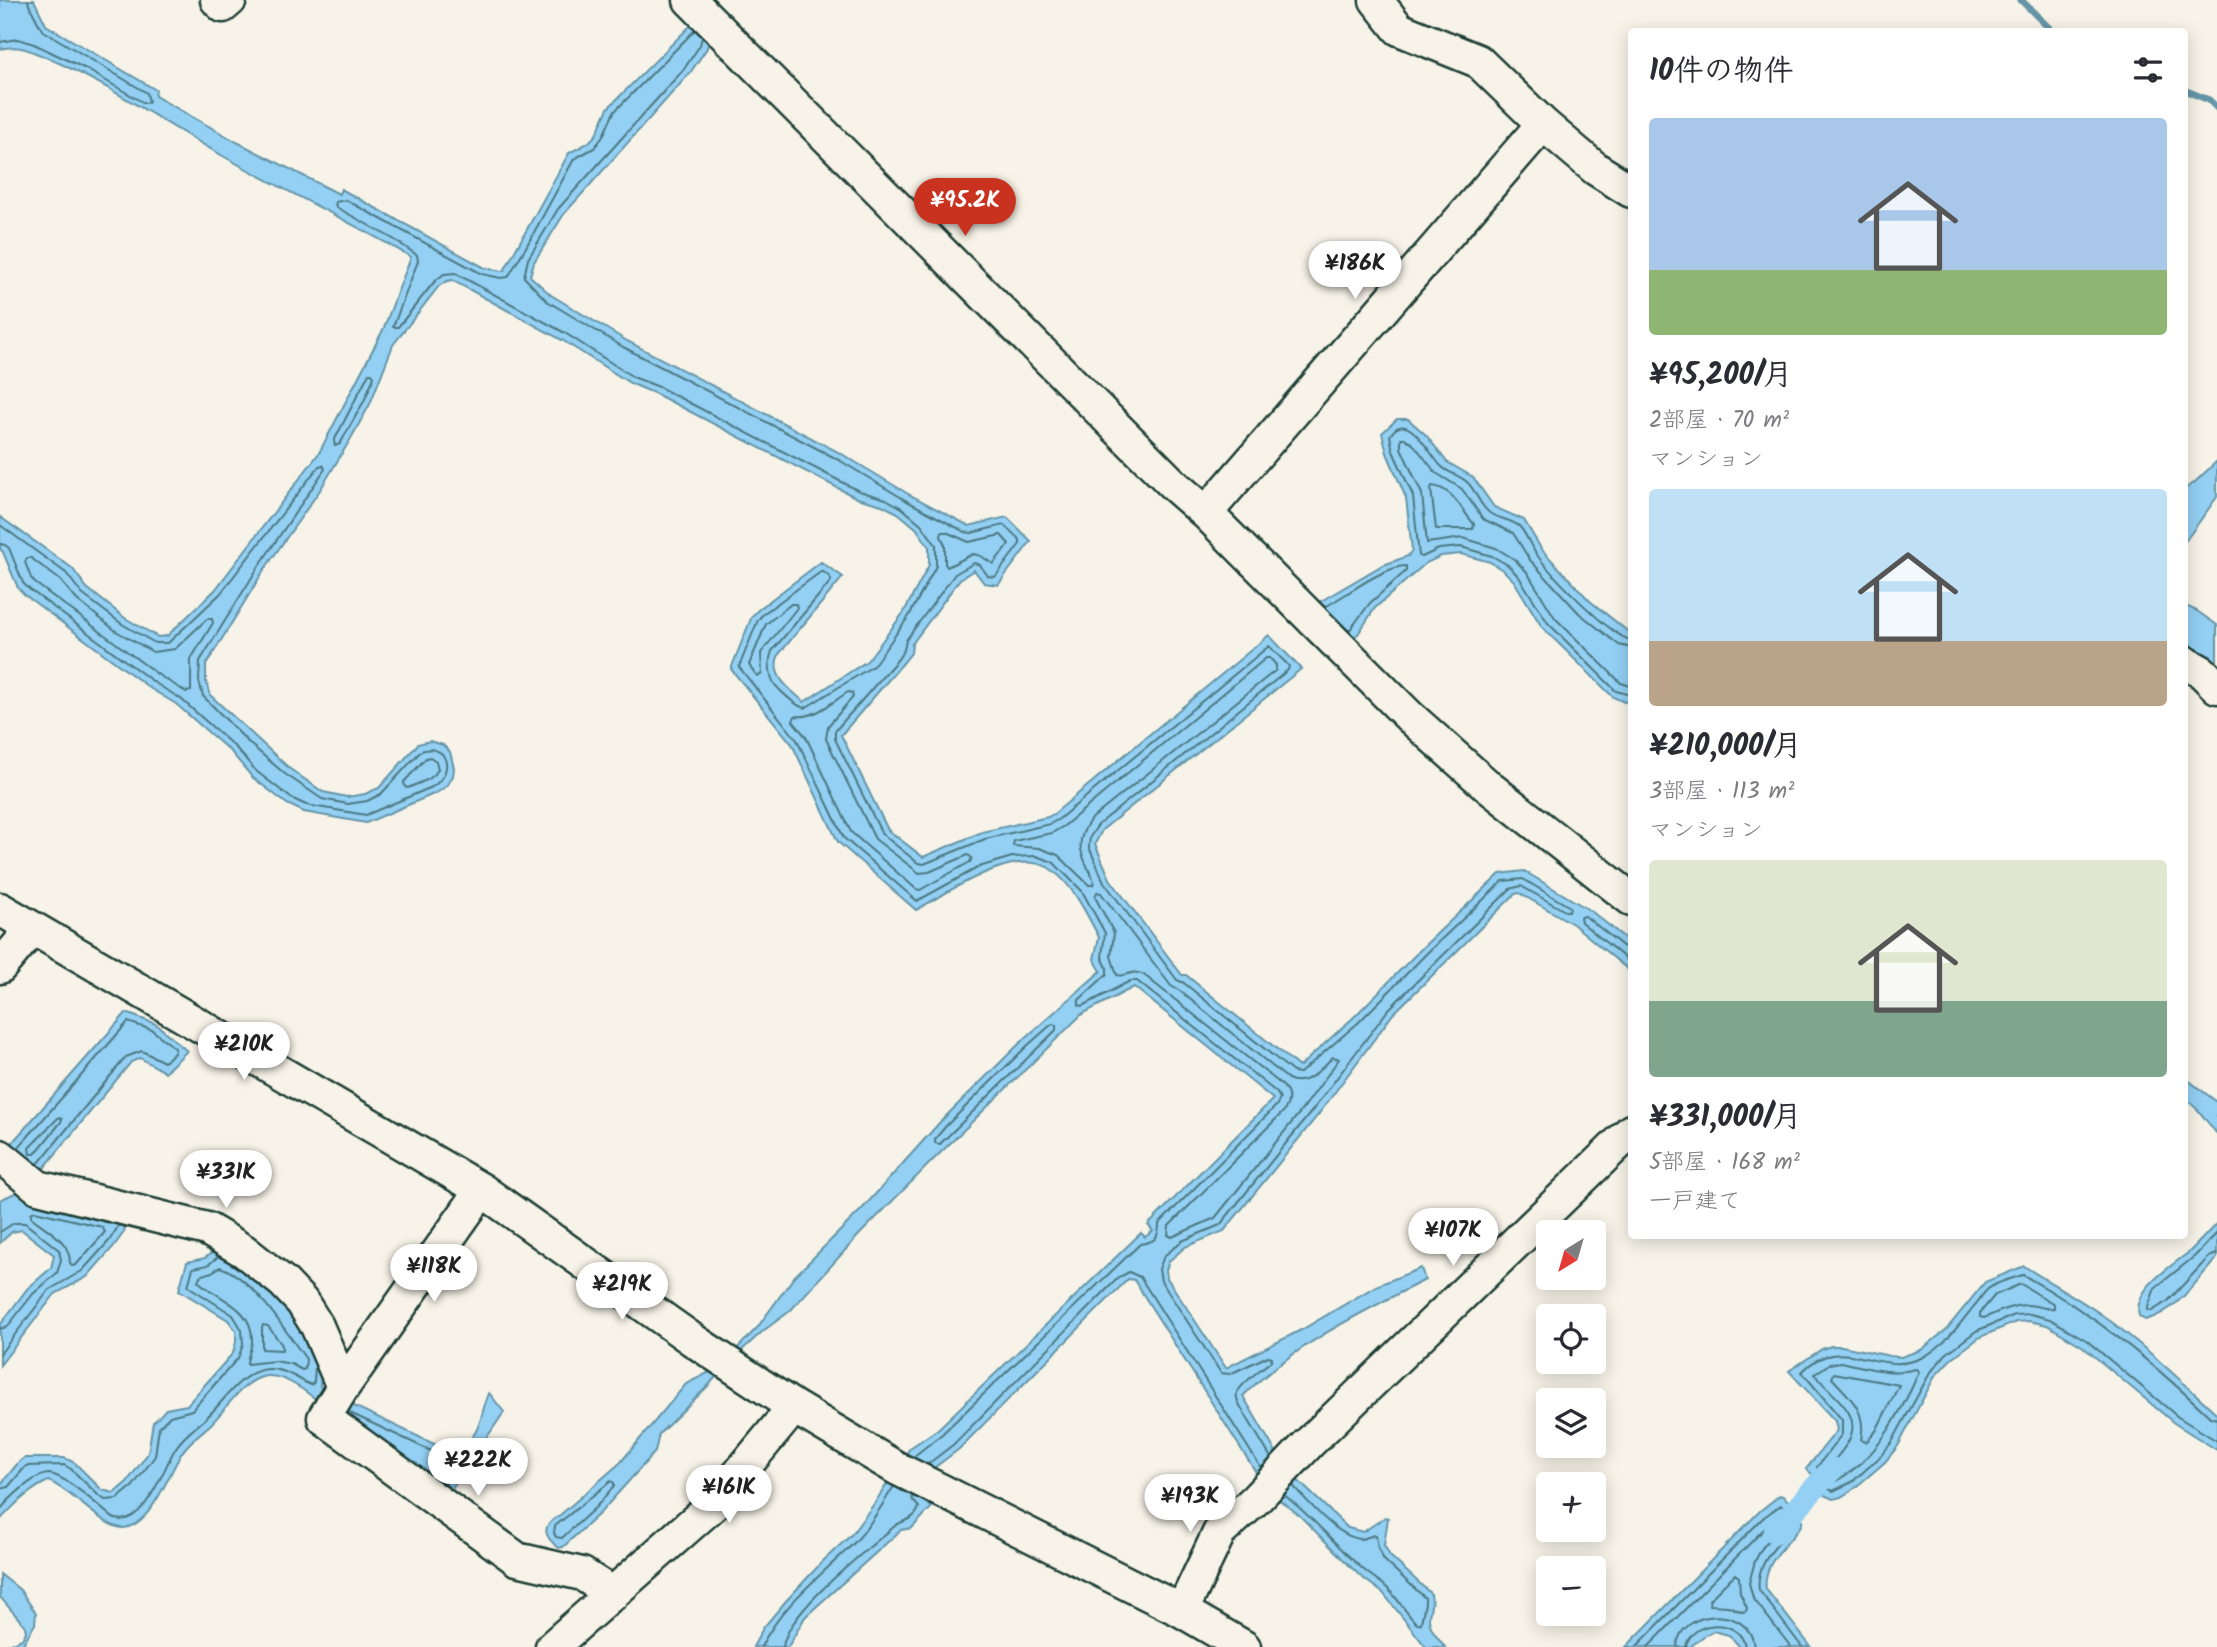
<!DOCTYPE html>
<html lang="ja">
<meta charset="utf-8">
<style>
:root{--surface:#fff;--page:#f2f2f3;--text:#2b2b33;--muted:#7c7c81;--accent:#c8321e}
body{margin:0;font-family:Kalam,"Klee One",sans-serif;background:var(--page);color:var(--text);height:100vh;display:flex;flex-direction:column;font-size:26px;white-space:nowrap}
*{box-sizing:border-box;margin:0}
p{font-size:23px;color:var(--muted)}
.icon{flex:none;width:38px;height:38px;fill:none;stroke:currentColor;stroke-width:2;stroke-linecap:round;stroke-linejoin:round}
.map{position:relative;flex:1;overflow:hidden}
.panel{position:absolute;left:1628px;top:28px;width:560px;height:1211px;display:flex;flex-direction:column;background:var(--surface);border-radius:7px;box-shadow:0 4px 18px #0003}
.panel>*{flex:none}
.needle{width:46px;rotate:217deg}
.buttons{position:absolute;left:1536px;top:1220px;display:grid;gap:14px}
.buttons a{display:grid;place-items:center;width:70px;height:70px;border-radius:7px;background:var(--surface);box-shadow:0 4px 18px #0003;font-size:35px}
.price{position:absolute;translate:-50% -60px;padding:0 16px;border-radius:24px;background:#fff;color:#222;font-size:23px;line-height:46px;filter:drop-shadow(0 2px 4px #0008)}
.price::after{content:'';position:absolute;left:50%;top:42px;width:21px;height:16px;margin-left:-10px;background:inherit;clip-path:polygon(0 0,100% 0,50% 100%)}
.price.current{background:var(--accent);color:#fff}
ul{padding:0;list-style:none}
li{display:grid;align-content:center;gap:14px;height:371px;padding:0 21px}
li span{display:grid;place-items:center;height:217px;border-radius:7px;color:#555}
li>.icon{margin-inline-start:auto}
span .icon{width:126px;height:126px;fill:#fffc;stroke-width:1}
li b{font-size:30px}
h2{display:flex;justify-content:space-between;align-items:center;height:84px;padding:0 21px;font-size:30px}
.map>svg:first-child{display:block}
</style>
<div class="map">
<svg width="2217" height="1647" viewBox="0 0 2217 1647">
<rect width="100%" height="100%" fill="#f7f3e8"/>
<filter id="ink" filterUnits="userSpaceOnUse"><feTurbulence type="fractalNoise" baseFrequency=".0143" numOctaves="2"/><feDisplacementMap in="SourceGraphic" scale="14" xChannelSelector="R" yChannelSelector="G"/><feConvolveMatrix kernelMatrix="1 2 1 2 8 2 1 2 1" color-interpolation-filters="sRGB"/></filter>
<g filter="url(#ink)">
<path fill="#93d0f4" stroke="#6595a7" stroke-width="2" d="M 0,0 L 34,0 L 46,25 L 156,90 L 155,96 L 239,143 L 339,194 L 341,189 L 485,268 L 502,271 L 504,271 L 569,153 L 588,143 L 596,135 L 608,108 L 692,24 L 709,38 L 707,48 L 690,73 L 564,214 L 534,262 L 530,276 L 551,295 L 627,341 L 842,454 L 910,495 L 969,526 L 1007,517 L 1031,541 L 998,585 L 984,583 L 974,570 L 960,579 L 912,644 L 911,653 L 903,663 L 841,735 L 888,830 L 923,857 L 982,832 L 1048,817 L 1055,813 L 1269,635 L 1301,669 L 1102,830 L 1095,844 L 1110,879 L 1182,975 L 1186,975 L 1299,1067 L 1354,1017 L 1424,946 L 1500,874 L 1524,871 L 1591,911 L 1631,943 L 1631,972 L 1573,924 L 1519,893 L 1515,894 L 1393,1014 L 1318,1115 L 1224,1231 L 1185,1247 L 1169,1261 L 1166,1270 L 1167,1278 L 1226,1368 L 1303,1329 L 1376,1286 L 1421,1268 L 1425,1280 C 1362,1312 1294,1345 1243,1396 L 1281,1461 L 1291,1474 L 1348,1528 L 1363,1532 L 1385,1517 L 1388,1518 L 1384,1545 L 1390,1556 L 1431,1594 C 1433,1603 1430,1608 1429,1617 C 1428,1628 1439,1638 1445,1647 L 1426,1647 L 1383,1593 L 1359,1575 L 1298,1514 L 1277,1498 L 1257,1474 L 1134,1280 L 1128,1279 L 959,1449 L 934,1468 L 918,1497 L 932,1507 L 912,1528 L 901,1530 L 805,1617 L 788,1647 L 753,1647 L 763,1628 L 785,1602 L 823,1561 L 852,1534 L 876,1501 L 910,1448 L 938,1429 L 1141,1233 L 1145,1237 L 1153,1231 L 1148,1225 L 1273,1099 L 1134,987 L 1082,1014 L 928,1165 L 859,1235 L 790,1311 L 763,1331 L 730,1361 L 708,1386 L 659,1434 L 655,1452 L 601,1512 L 563,1547 L 559,1548 C 543,1536 541,1526 559,1516 L 620,1463 L 686,1384 L 708,1373 L 729,1357 L 757,1328 L 794,1277 L 863,1208 L 941,1121 L 1022,1041 L 1101,971 L 1094,959 L 1099,937 C 1086,913 1074,886 1052,870 C 1017,844 947,893 916,910 L 838,842 L 792,744 L 731,669 L 752,616 L 759,609 L 821,562 L 843,577 L 779,654 C 769,676 790,689 804,702 L 867,661 L 904,612 L 929,565 L 929,547 L 916,528 L 898,513 L 882,505 L 857,498 L 656,394 L 630,383 L 562,340 L 452,280 L 447,281 L 439,286 L 393,345 L 370,404 L 350,440 L 320,490 L 264,570 L 206,665 L 206,681 L 210,695 L 290,769 L 323,792 L 347,797 L 365,794 L 379,788 L 418,744 L 430,741 L 443,745 L 450,752 L 454,768 L 453,776 L 447,786 L 436,793 L 366,823 L 304,812 L 287,804 L 252,777 L 232,753 L 176,704 L 151,689 L 25,595 L 18,588 L 3,552 L 0,549 L 0,517 L 72,568 L 87,588 L 125,618 L 158,637 L 167,636 L 215,590 L 319,453 L 383,330 L 411,257 C 350,221 285,191 223,156 C 162,122 96,76 31,51 C 20,46 11,46 0,49 Z
M 1397,419 L 1408,419 L 1426,435 L 1447,462 L 1473,477 L 1494,507 L 1524,520 L 1542,550 L 1590,601 L 1631,634 L 1631,701 L 1624,702 L 1613,697 L 1542,627 L 1514,581 L 1504,571 L 1490,562 L 1461,554 L 1441,556 L 1426,563 L 1375,608 L 1358,634 L 1346,642 L 1318,646 L 1311,643 L 1296,624 L 1316,604 L 1381,566 L 1408,556 L 1412,550 L 1406,498 L 1387,453 L 1382,433 Z
M 2217,461 L 2217,497 L 2184,543 L 2184,489 L 2194,483 Z
M 2184,605 L 2197,611 L 2217,625 L 2217,665 L 2184,640 Z
M 126,1013 L 156,1024 L 187,1051 L 165,1072 L 140,1058 L 131,1062 L 35,1179 L 4,1152 Z
M 2184,1077 L 2217,1102 L 2217,1134 L 2198,1110 L 2184,1097 Z
M 19,1191 L 127,1217 L 124,1232 L 114,1246 L 87,1277 L 55,1294 L 0,1365 L 0,1325 L 27,1289 L 51,1268 L 54,1255 L 22,1230 L 12,1232 L 0,1243 L 0,1200 Z
M 2217,1223 L 2217,1258 C 2196,1281 2177,1312 2145,1320 L 2139,1316 C 2132,1289 2172,1266 2189,1252 C 2199,1243 2208,1232 2217,1223 Z
M 219,1247 L 269,1282 L 323,1355 L 320,1386 L 339,1399 L 453,1453 C 484,1433 477,1423 489,1393 L 504,1412 L 447,1496 L 302,1389 C 291,1382 276,1373 262,1377 C 241,1383 226,1409 211,1424 C 200,1434 189,1441 181,1454 C 169,1474 151,1525 124,1528 C 105,1530 71,1489 48,1481 C 29,1490 14,1505 0,1520 L 0,1485 L 18,1463 L 24,1458 L 65,1458 L 75,1463 L 102,1490 L 114,1493 L 127,1482 L 148,1453 L 153,1422 L 156,1420 L 166,1409 L 187,1405 L 233,1353 L 236,1342 L 236,1331 L 228,1320 L 179,1290 L 187,1262 L 205,1258 Z
M 2024,1266 C 2050,1283 2077,1297 2102,1315 C 2143,1344 2180,1380 2217,1414 L 2217,1450 L 2174,1423 L 2082,1346 L 2047,1325 L 2029,1321 L 2016,1322 L 1980,1337 L 1951,1359 L 1935,1376 L 1898,1446 L 1885,1462 L 1856,1487 L 1841,1497 L 1833,1499 L 1810,1489 L 1813,1475 L 1806,1469 L 1837,1430 L 1835,1421 L 1789,1371 L 1822,1349 L 1831,1346 L 1842,1346 L 1890,1356 L 1901,1357 L 1921,1350 L 1946,1330 L 1985,1282 Z
M 1780,1495 C 1788,1498 1788,1502 1792,1508 C 1794,1512 1799,1515 1802,1518 L 1802,1524 C 1789,1545 1762,1561 1766,1589 L 1811,1647 L 1740,1647 L 1729,1635 L 1713,1631 L 1705,1635 L 1690,1647 L 1626,1647 L 1760,1511 Z
M 0,1574 L 20,1590 L 36,1613 L 35,1624 L 21,1647 L 3,1647 L 22,1639 L 26,1632 L 25,1626 L 0,1597 Z"/>
<g fill="none" stroke-linecap="round" stroke-linejoin="round">
<path stroke="#4d7881" stroke-width="2" d="M 695,30 L 614,112 L 602,138 L 594,148 L 574,159 L 526,247 L 508,277 L 501,278 L 482,274 L 346,200 L 335,202 L 336,207 L 395,240 L 417,255 L 418,261 L 393,327 L 398,327 L 435,281 L 444,274 L 455,273 L 565,333 L 633,377 L 659,387 L 859,491 L 886,499 L 902,508 L 921,524 L 936,545 L 936,566 L 909,616 L 873,666 L 805,708 C 797,707 774,687 772,679 C 769,670 769,659 772,651 L 831,581 L 830,577 L 822,571 L 763,614 L 758,620 L 739,667 L 797,740 L 844,838 L 917,901 L 979,867 L 1012,857 L 1036,856 L 1053,862 L 1082,891 L 1105,933 L 1102,957 L 1107,968 L 1107,974 L 1079,1000 L 1079,1005 L 1083,1006 L 1130,981 L 1137,981 L 1276,1092 L 1280,1098 L 1277,1105 L 1159,1224 C 1159,1238 1155,1242 1140,1244 L 942,1434 L 913,1457
M 702,37 L 700,45 L 684,69 L 558,209 L 528,259 L 524,277 L 547,301 L 623,347 L 839,460 L 907,501 L 965,532 L 971,533 L 1004,525 L 1020,540 L 1020,544 L 995,577 L 988,576 L 980,565 L 974,563 L 955,574 L 906,640 L 904,650 L 898,659 L 835,731 L 835,739 L 882,834 L 918,863 L 924,864 L 985,839 L 1050,824 L 1059,819 L 1269,646 L 1289,666 L 1288,670 L 1098,825 L 1090,837 L 1089,847 L 1104,882 L 1177,980 L 1184,983 L 1293,1072 L 1300,1073 L 1359,1022 L 1429,951 L 1503,881 L 1523,879 L 1570,907 L 1569,911 L 1565,911 L 1521,886 L 1510,889 L 1388,1010 L 1312,1111 L 1220,1225 L 1182,1241 L 1164,1256 L 1159,1269 L 1161,1281 L 1221,1373 L 1230,1374 L 1268,1356 L 1272,1357 L 1271,1361 C 1263,1368 1241,1383 1237,1393 C 1236,1397 1237,1400 1239,1404 L 1271,1458
M 0,42 L 18,39 L 34,44 L 86,69 L 144,103 L 149,102 L 147,93 L 42,30 L 29,5 L 28,0
M 369,373 L 372,373 L 374,377 L 364,401 L 340,444 L 335,446 L 334,441 Z
M 1432,486 C 1453,488 1461,510 1474,524 L 1473,529 L 1436,529 L 1431,489 Z
M 0,525 L 66,573 L 82,594 L 122,624 L 155,643 L 168,643 L 220,594 L 319,466 L 323,465 L 325,469 L 259,566 L 200,661 L 199,681 L 203,696 L 250,744 L 285,774 L 322,799 L 348,804 L 367,801 L 381,794 L 421,751 C 446,742 457,771 432,787 L 366,815 L 306,805 L 291,798 L 256,771 L 236,748 L 181,699 L 155,683 L 29,589 L 23,583 L 9,548 L 5,545 L 0,544
M 942,532 L 946,532 L 969,542 L 1001,535 L 1009,544 L 993,564 L 981,556 L 973,554 L 947,567 L 945,564 L 945,545 L 941,536 Z
M 27,558 L 31,558 L 60,580 L 77,600 L 116,631 L 153,652 L 175,649 L 207,619 L 212,619 L 213,623 L 191,659 L 191,691 L 186,692 L 160,676 L 35,583 L 31,578 L 25,562 Z
M 791,604 L 796,604 L 797,608 L 761,653 L 762,674 L 757,676 L 749,665 L 766,624 Z
M 1325,607 C 1345,596 1384,566 1406,566 L 1406,571 L 1370,603 L 1349,631
M 1631,640 C 1611,637 1550,573 1537,555 C 1530,546 1527,535 1520,527 C 1513,520 1500,519 1491,514 C 1480,507 1477,493 1469,484 C 1462,476 1450,474 1442,467 C 1430,456 1407,406 1390,436 L 1393,451 L 1413,496 L 1419,556 L 1422,557 L 1439,549 L 1461,547 L 1492,556 L 1508,565 L 1519,577 L 1548,623 L 1616,691 L 1631,695
M 1631,648 L 1619,645 L 1579,613 L 1530,560 L 1513,533 L 1483,519 L 1462,489 L 1436,473 L 1415,446 L 1405,438 L 1401,438 L 1401,448 L 1422,494 L 1427,543 L 1463,538 L 1496,548 L 1514,559 L 1527,572 L 1555,618 L 1621,683 L 1631,686
M 1266,658 L 1270,658 L 1276,665 L 1276,670 L 1090,820 C 1072,847 1083,855 1094,881 L 1093,885 L 1089,885 L 1058,855 L 1039,848 L 1013,846 L 1014,841 L 1052,833 L 1064,826 Z
M 848,692 L 852,693 L 853,697 L 828,726 L 826,739 L 875,839 L 919,873 L 929,872 L 968,855 L 972,858 L 970,862 L 920,890 L 916,889 L 851,832 L 806,737 L 793,721 L 795,716 C 815,719 832,702 848,692 Z
M 430,757 L 436,761 L 438,769 L 435,774 L 429,779 L 408,788 L 405,787 L 404,782 L 426,758 Z
M 1097,892 L 1101,893 L 1171,986 L 1180,991 L 1288,1079 C 1307,1088 1320,1069 1333,1057 L 1339,1059 L 1305,1106 L 1215,1218 L 1172,1237 L 1168,1235 L 1169,1226 L 1284,1111 C 1290,1102 1290,1093 1282,1085 L 1144,975 C 1131,968 1127,978 1117,975 L 1111,956 L 1114,933 L 1095,897 Z
M 1631,948 L 1624,947 L 1585,916 L 1580,917 L 1581,922 L 1631,963
M 1052,1024 L 1056,1025 L 1056,1030 L 940,1144 L 935,1143 L 935,1139 L 946,1126 L 1027,1046 Z
M 59,1117 L 62,1119 L 61,1122 L 35,1154 L 30,1154 L 29,1148 Z
M 18,1148 L 128,1022 L 152,1030 L 175,1048 L 175,1052 L 164,1062 L 142,1051 L 126,1057 L 38,1164
M 35,1211 L 102,1227 L 105,1232 L 77,1264 L 73,1266 L 70,1263 C 70,1240 48,1231 31,1217 L 31,1213 Z
M 0,1232 L 14,1223 L 25,1223 L 59,1250 L 61,1260 L 57,1273 L 33,1294 L 8,1326 L 0,1329
M 2217,1233 L 2195,1256 L 2155,1288 L 2147,1310 L 2152,1311 L 2168,1301 L 2209,1257 L 2217,1254
M 220,1267 C 255,1279 284,1330 306,1359 L 305,1369 L 302,1370 L 291,1364 L 275,1361 L 247,1364 C 247,1357 251,1350 252,1342 C 254,1307 219,1300 198,1281 L 200,1276 L 212,1272 Z
M 2021,1284 L 2054,1304 L 2054,1308 C 2046,1310 2037,1305 2027,1305 C 2011,1305 1998,1312 1984,1318 L 1980,1317 L 1980,1313 L 1995,1295 Z
M 263,1325 L 268,1326 L 282,1345 L 282,1350 L 262,1349 L 262,1328 Z
M 0,1354 L 49,1290 L 82,1271 L 109,1241 L 119,1225
M 1840,1362 C 1866,1367 1890,1376 1916,1369 L 1919,1372 C 1901,1413 1876,1461 1834,1482 L 1829,1479 L 1828,1468 C 1835,1458 1848,1447 1851,1435 C 1860,1410 1827,1392 1815,1374 L 1829,1364 Z
M 1834,1373 L 1899,1385 L 1876,1431 L 1866,1442 L 1861,1440 C 1867,1410 1850,1398 1832,1378 Z
M 348,1412 L 446,1458 L 459,1460 L 460,1464 L 445,1485
M 2217,1419 L 2210,1417 C 2152,1362 2093,1313 2023,1275 C 2013,1278 1996,1282 1988,1289 C 1983,1293 1979,1301 1974,1306 C 1960,1324 1945,1345 1925,1356 C 1881,1381 1842,1329 1802,1372 L 1842,1420 L 1842,1434 L 1817,1467 L 1820,1475 L 1819,1485 L 1833,1491 L 1852,1482 L 1880,1457 L 1892,1442 L 1930,1373 L 1946,1354 L 1976,1331 L 2015,1315 L 2030,1314 L 2050,1319 L 2086,1340 L 2178,1417 L 2217,1441
M 928,1464 L 954,1444 L 1118,1278 L 1129,1272 L 1140,1277 L 1261,1468
M 611,1481 L 614,1483 L 614,1486 L 596,1507 L 562,1538 L 556,1537 L 554,1533 L 555,1526 Z
M 0,1489 L 8,1487 L 26,1466 L 64,1465 L 71,1469 L 98,1495 L 105,1500 L 117,1499 L 133,1486 L 155,1456 L 159,1427 L 170,1416 L 192,1410 L 238,1358 L 243,1345 L 242,1330 L 233,1315 L 188,1286 L 193,1268 L 208,1265 L 219,1256
M 1284,1495 C 1313,1517 1336,1546 1364,1570 C 1372,1577 1382,1582 1389,1590 C 1399,1600 1408,1616 1417,1624 L 1421,1623 L 1425,1603 L 1425,1598 L 1384,1560 L 1378,1548 L 1376,1535 C 1370,1535 1366,1539 1360,1539 C 1337,1537 1309,1502 1293,1486
M 0,1510 C 9,1499 34,1474 49,1474 C 66,1475 99,1507 113,1518 C 143,1531 163,1469 175,1449 C 183,1436 194,1429 205,1419 C 222,1404 238,1376 261,1370 C 281,1365 295,1378 311,1385 L 314,1382 L 315,1366
M 1735,1574 L 1739,1577 L 1740,1593 L 1747,1608 L 1746,1611 L 1743,1612 L 1728,1606 L 1710,1605 L 1709,1600 Z
M 761,1647 C 782,1604 823,1574 856,1541 C 871,1525 882,1505 894,1486
M 783,1647 C 787,1611 867,1550 896,1525 C 905,1520 916,1519 919,1507 L 913,1501 L 912,1496
M 1636,1647 L 1764,1517 L 1781,1505 L 1795,1523 C 1780,1544 1755,1561 1759,1590 L 1802,1647
M 1648,1647 L 1770,1523 L 1778,1518 L 1782,1521 L 1782,1525 L 1762,1548 L 1755,1561 L 1749,1583 L 1753,1598 L 1791,1647
M 1677,1647 C 1679,1608 1751,1604 1754,1647
M 1686,1647 C 1690,1619 1741,1617 1745,1647"/>
<path stroke="#6595a7" stroke-width="7" d="M 2021,0 L 2053,32
M 2184,90 L 2209,100 L 2217,108"/>
<path stroke="#93d0f4" stroke-width="23" d="M 1775,1532 L 1832,1469"/>
<defs>
<path id="minor" d="M 217,0 L 223,6 L 230,0
M 690,0 L 1174,485 L 1206,513 L 1409,716 L 1490,788 L 1631,899
M 1376,0 L 1399,29 L 1478,61 L 1543,124 L 1596,169 L 1631,191
M 1206,513 L 1543,124
M 2184,662 L 2202,672 L 2217,687
M 0,909 L 482,1190 L 693,1340 L 794,1407 L 898,1469 L 1182,1611 L 1244,1647
M 0,967 L 33,928
M 0,1156 L 38,1187 L 207,1229 L 244,1251 L 283,1282 L 302,1302 L 317,1326 L 343,1387
M 482,1190 L 343,1387 L 324,1418 L 517,1559 L 582,1574 L 613,1594
M 1182,1611 L 1219,1533 L 1256,1499 L 1310,1442 L 1631,1131
M 552,1647 L 714,1504 L 794,1407"/>
</defs>
<use href="#minor" stroke="#1f3d34" stroke-width="37"/>
<use href="#minor" stroke="#f7f3e8" stroke-width="32"/>
</g>
</g>
</svg>
<div class="buttons">
<a><svg class="needle" viewBox="-14 -14 28 28"><path d="M0-13l5 13h-10z" fill="#e53935"/><path d="M0 13l5-13h-10z" fill="#7c7c81"/></svg></a>
<a><svg class="icon" aria-label="locate" viewBox="0 0 24 24"><circle cx="12" cy="12" r="6"/><path d="M12 2v4M12 18v4M2 12h4M18 12h4"/></svg></a>
<a><svg class="icon" aria-label="layers" viewBox="0 0 24 24"><path d="M12 4l9 5-9 5-9-5zM3 14l9 5 9-5"/></svg></a>
<a>+</a>
<a>−</a>
</div>
<b class="price current" style="left:965px;top:238px">¥95.2K</b>
<b class="price" style="left:1355px;top:301px">¥186K</b>
<b class="price" style="left:244px;top:1082px">¥210K</b>
<b class="price" style="left:226px;top:1210px">¥331K</b>
<b class="price" style="left:1453px;top:1268px">¥107K</b>
<b class="price" style="left:434px;top:1304px">¥118K</b>
<b class="price" style="left:622px;top:1322px">¥219K</b>
<b class="price" style="left:478px;top:1498px">¥222K</b>
<b class="price" style="left:729px;top:1525px">¥161K</b>
<b class="price" style="left:1190px;top:1534px">¥193K</b>
<section class="panel">
<h2>10件の物件<svg class="icon" aria-label="filters" viewBox="0 0 24 24"><path d="M4 7h16M4 17h16"/><circle cx="9" cy="7" r="2"/><circle cx="15" cy="17" r="2"/></svg></h2>
<ul>
<li><span style="background:linear-gradient(#a9c7e8 70%,#8fb573 0)"><svg class="icon" aria-label="home" viewBox="0 0 24 24"><path d="M3 11l9-7 9 7M6 9v11h12V9"/></svg></span><div><b>¥95,200/月</b><p>2部屋 · 70 m²</p><p>マンション</p></div></li>
<li><span style="background:linear-gradient(#bfe0f5 70%,#b9a48a 0)"><svg class="icon" aria-label="home" viewBox="0 0 24 24"><path d="M3 11l9-7 9 7M6 9v11h12V9"/></svg></span><div><b>¥210,000/月</b><p>3部屋 · 113 m²</p><p>マンション</p></div></li>
<li><span style="background:linear-gradient(#dfe7d0 65%,#7fa58c 0)"><svg class="icon" aria-label="home" viewBox="0 0 24 24"><path d="M3 11l9-7 9 7M6 9v11h12V9"/></svg></span><div><b>¥331,000/月</b><p>5部屋 · 168 m²</p><p>一戸建て</p></div></li>
</ul>
</section>
</div>
